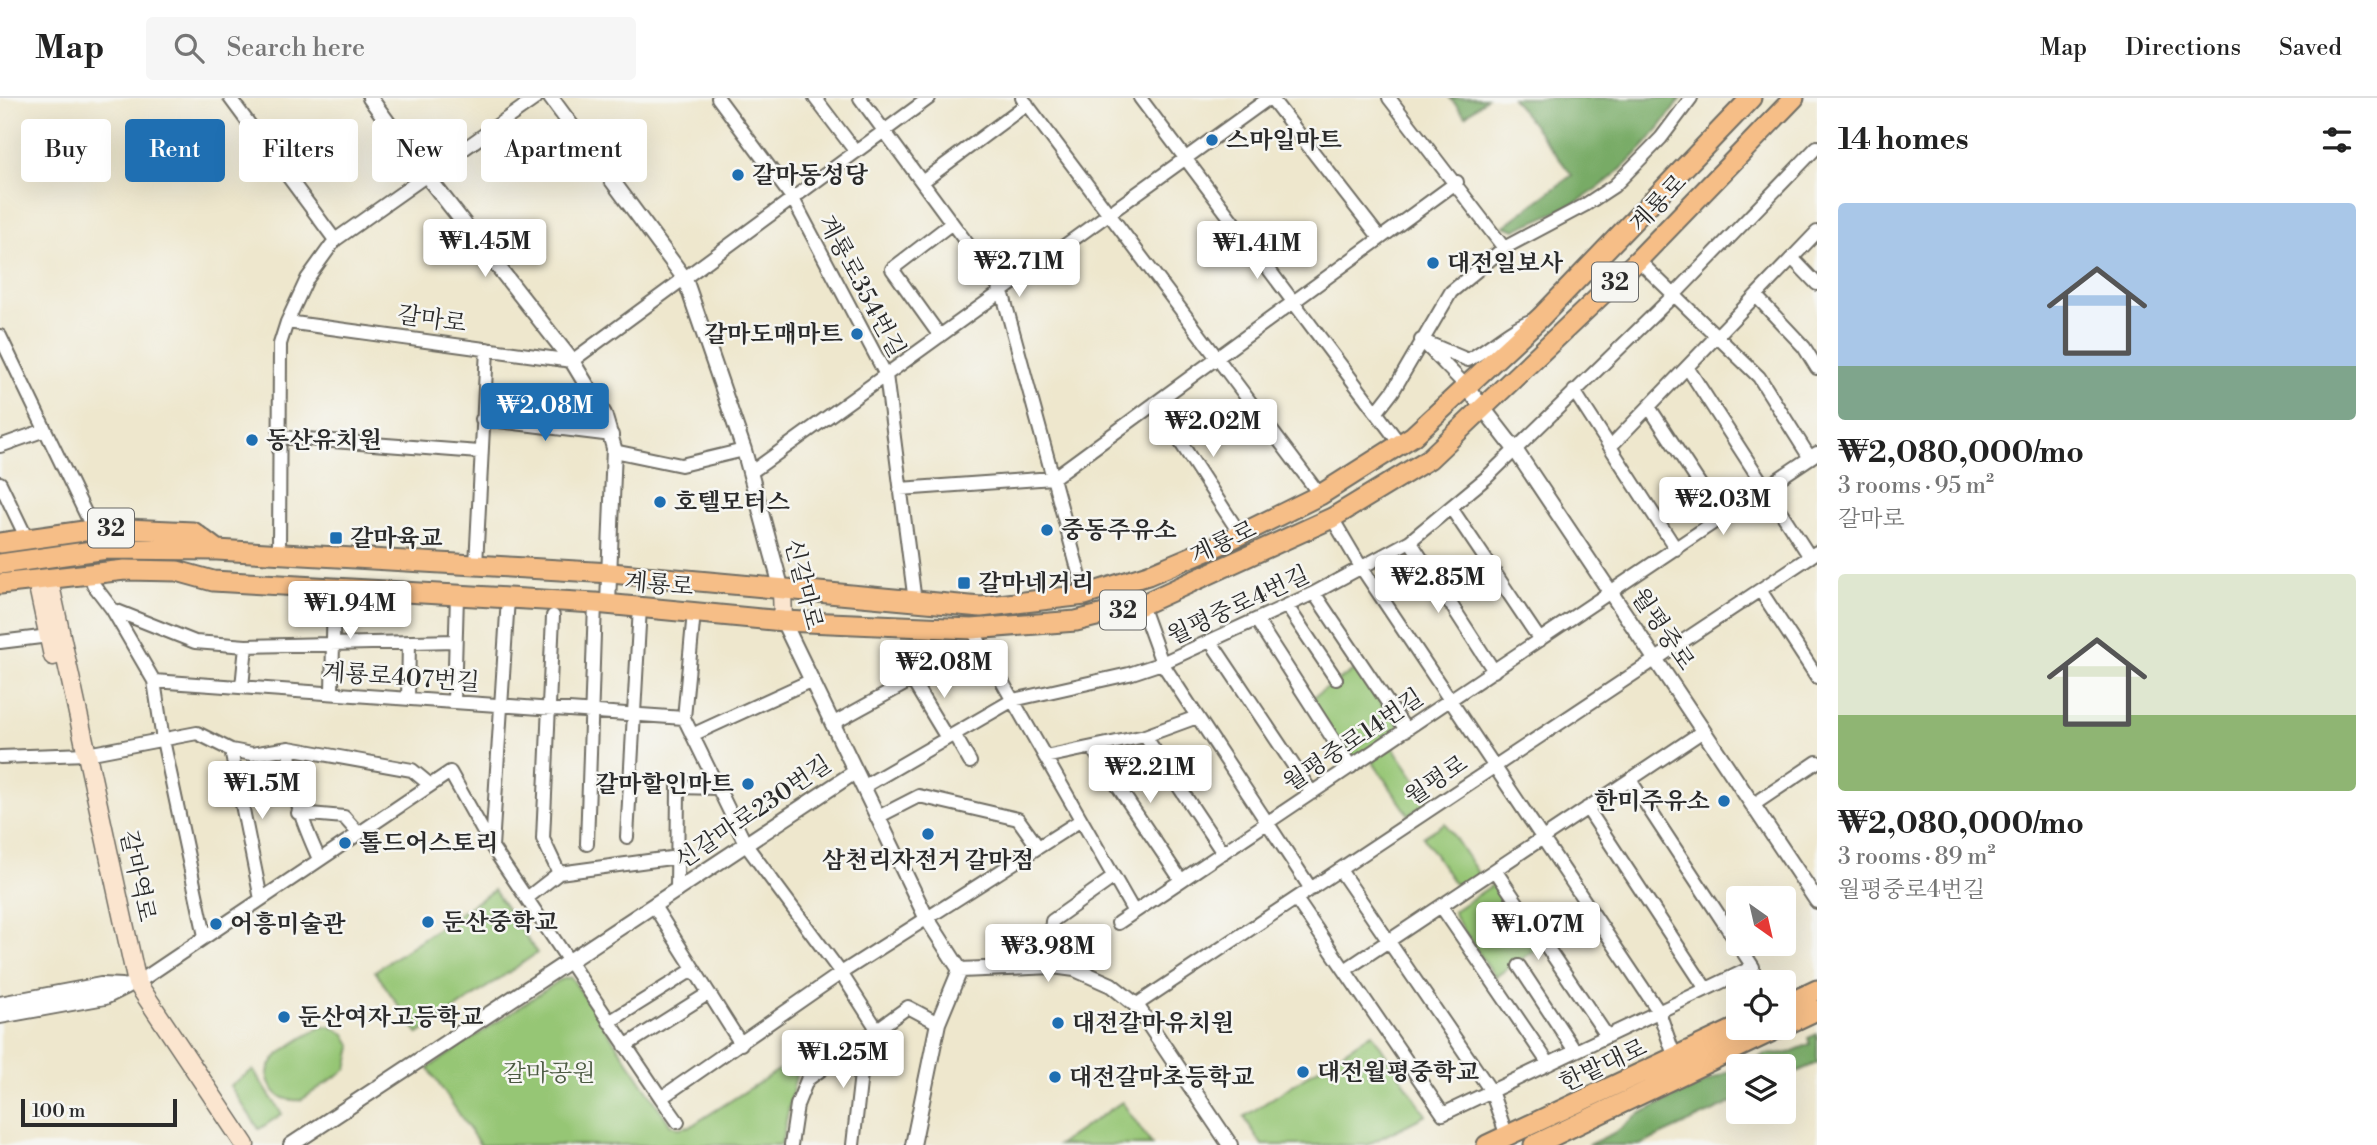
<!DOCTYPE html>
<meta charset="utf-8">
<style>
:root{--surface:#fff;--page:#f6f6f6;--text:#222;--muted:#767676;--line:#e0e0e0;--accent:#1f6fb2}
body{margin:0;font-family:"Libre Bodoni","Noto Serif KR",serif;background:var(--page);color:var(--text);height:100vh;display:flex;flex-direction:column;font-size:26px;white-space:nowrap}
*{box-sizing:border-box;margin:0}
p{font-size:23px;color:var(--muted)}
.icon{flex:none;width:38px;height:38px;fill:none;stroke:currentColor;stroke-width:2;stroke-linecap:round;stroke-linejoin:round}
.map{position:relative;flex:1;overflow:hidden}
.details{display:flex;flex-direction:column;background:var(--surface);width:560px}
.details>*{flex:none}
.top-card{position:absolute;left:21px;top:21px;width:665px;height:63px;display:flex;gap:14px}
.needle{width:46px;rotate:146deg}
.fabs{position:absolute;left:1726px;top:788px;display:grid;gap:14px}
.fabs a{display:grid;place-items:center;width:70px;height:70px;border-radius:7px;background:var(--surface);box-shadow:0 7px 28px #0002;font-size:35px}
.scale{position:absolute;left:21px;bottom:18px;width:156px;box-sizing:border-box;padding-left:7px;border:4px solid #2b2b2b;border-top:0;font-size:19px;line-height:24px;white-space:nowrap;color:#2b2b2b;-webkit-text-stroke:5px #f6f6f2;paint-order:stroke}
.price{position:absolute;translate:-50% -60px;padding:0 16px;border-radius:7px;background:#fff;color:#222;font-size:23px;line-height:46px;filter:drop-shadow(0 2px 4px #0008)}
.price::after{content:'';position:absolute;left:50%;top:42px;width:21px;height:16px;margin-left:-10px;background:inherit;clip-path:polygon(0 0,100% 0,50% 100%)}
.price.on{background:var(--accent);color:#fff}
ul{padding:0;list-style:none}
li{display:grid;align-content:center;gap:14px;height:371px;padding:0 21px}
li span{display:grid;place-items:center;height:217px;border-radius:7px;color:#555}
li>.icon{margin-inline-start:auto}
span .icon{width:126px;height:126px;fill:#fffc;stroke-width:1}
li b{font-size:30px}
h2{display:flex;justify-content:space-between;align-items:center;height:84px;padding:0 21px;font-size:30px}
.chip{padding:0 24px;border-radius:7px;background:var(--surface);box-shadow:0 7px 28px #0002;font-size:24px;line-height:63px}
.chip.on{background:var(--accent);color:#fff}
header{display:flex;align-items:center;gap:42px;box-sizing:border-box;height:98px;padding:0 35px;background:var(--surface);border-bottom:2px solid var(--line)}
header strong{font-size:33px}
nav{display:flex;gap:38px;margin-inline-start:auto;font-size:24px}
.search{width:490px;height:63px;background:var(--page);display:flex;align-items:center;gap:18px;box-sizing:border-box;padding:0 24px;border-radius:7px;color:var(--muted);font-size:26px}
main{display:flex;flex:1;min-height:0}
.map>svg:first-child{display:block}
</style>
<header>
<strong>Map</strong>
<div class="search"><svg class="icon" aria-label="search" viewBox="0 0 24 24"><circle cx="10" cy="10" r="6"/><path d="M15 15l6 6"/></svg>Search here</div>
<nav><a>Map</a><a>Directions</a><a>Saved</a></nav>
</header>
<main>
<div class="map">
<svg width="1817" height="1047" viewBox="0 0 1817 1047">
<rect width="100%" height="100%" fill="#f6f6f2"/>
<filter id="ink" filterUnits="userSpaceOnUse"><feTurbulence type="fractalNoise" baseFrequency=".0143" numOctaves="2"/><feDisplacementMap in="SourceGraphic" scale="14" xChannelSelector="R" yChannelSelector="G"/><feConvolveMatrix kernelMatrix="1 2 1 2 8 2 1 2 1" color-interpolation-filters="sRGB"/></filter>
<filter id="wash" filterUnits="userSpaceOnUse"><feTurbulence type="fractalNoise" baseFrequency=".00686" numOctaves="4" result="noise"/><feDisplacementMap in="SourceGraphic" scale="28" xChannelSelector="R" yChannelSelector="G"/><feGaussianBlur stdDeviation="1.57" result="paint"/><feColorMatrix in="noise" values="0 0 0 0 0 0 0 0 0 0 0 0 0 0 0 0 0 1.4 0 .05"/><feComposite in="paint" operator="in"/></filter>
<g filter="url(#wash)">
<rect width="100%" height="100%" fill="#eee7cd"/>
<path fill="#96c675" stroke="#607850" stroke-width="2" d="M 1360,568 L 1401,630 L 1351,663 L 1310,601 Z
M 1393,649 L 1430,703 L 1409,717 L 1372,663 Z
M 1445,725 L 1480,778 L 1459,792 L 1423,739 Z
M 1494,786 L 1500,789 L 1540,849 L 1495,879 L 1455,819 L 1454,813 Z
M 494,792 L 537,855 L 418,936 L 375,873 Z
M 571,879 L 670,1026 L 678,1030 L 691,1028 L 788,966 L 796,977 L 781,1047 L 480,1047 L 428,970 L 560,882 Z
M 330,928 L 345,936 L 352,949 L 347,971 L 301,1002 C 289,1003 279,1001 272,990 C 253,962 302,941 321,929 Z
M 1372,935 L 1426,1017 L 1367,1047 L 1262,1047 L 1244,1019 Z
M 253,972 L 282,1016 L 259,1031 L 230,988 Z
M 1122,1004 L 1152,1047 L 1058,1047 Z"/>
<path fill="#78ab66" stroke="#526b48" stroke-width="2" d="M 1450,0 L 1487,0 L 1465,18 Z
M 1512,0 L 1681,0 C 1656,37 1625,73 1588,97 C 1566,112 1538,121 1515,132 L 1504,128 L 1572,77 Z
M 1817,936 L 1817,965 L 1783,980 L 1783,968 L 1741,968 L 1766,956 L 1788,955 L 1810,946 L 1808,940 Z
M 1738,969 L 1738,1002 L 1640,1047 L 1588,1047 L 1616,1034 L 1639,1016 Z"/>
</g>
<g filter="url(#ink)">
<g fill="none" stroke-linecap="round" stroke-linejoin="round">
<defs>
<path id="minor" d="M 230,0 L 335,142
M 718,0 L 793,101 L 886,277 L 915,504
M 815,0 L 856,54
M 860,0 L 1002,193 L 1085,497
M 1022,0 L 1320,397
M 1140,0 L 1400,346
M 1271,0 L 1380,140
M 1389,0 L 1504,150
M 922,84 L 1027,6
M 1792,160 L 1817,186
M 1638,162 L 1759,279 L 1810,360
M 1756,198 L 1804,249 L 1817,270
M 287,224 L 572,263 L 929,0
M 0,238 L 93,431
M 940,238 L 892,171 L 952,125
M 1421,242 L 1468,262 C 1490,250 1512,229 1533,222
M 1425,246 L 1466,288
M 1687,269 L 1810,459
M 1574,293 L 1676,451
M 1155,305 L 1240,436
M 1649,309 L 1722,420
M 1376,315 L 1393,293 L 1451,194 L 1504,150 L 1585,107 L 1614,88 L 1661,40 L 1691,0
M 482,321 L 612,337
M 280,339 L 479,354
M 0,348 L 45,332
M 1610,349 L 1817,134
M 614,353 L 681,367 L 744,352
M 750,375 L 1269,0
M 0,385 L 27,441
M 900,391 L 1053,380 L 1457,84
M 1451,410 L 1540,542
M 1332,420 L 1361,469 L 1659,914 L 1675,960
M 1410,443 L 1494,573
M 279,457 L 280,246 L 287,224 L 307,181 L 335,142 L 536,0
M 476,467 L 487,251
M 93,486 L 112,511 L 154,583 L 163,642 L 205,838
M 1760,492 L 1817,579
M 1314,495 L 1406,632
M 1141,507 L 1162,565 L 1311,791
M 1287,508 L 1336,581
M 112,511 L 195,544 L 246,548 L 455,543
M 694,514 L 684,620 L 746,747 L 841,875 L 877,931
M 553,518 L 543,741 L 559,775
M 1257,523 L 1351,669
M 972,531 L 1134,814
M 0,544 L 49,538
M 1211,544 L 1312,695
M 154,583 L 684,620
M 242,589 L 246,548
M 332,595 L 334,490
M 408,601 L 409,544
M 454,604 L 457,497
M 832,626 L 912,582 L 947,640
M 954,636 L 970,664
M 692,637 L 810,583
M 1145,638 L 1223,755
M 289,650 C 291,694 301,721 319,761
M 1092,650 L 1181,782
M 231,652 L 261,801
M 0,659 L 87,656 L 197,635 L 231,652 L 252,656 L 289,650 L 412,672 L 429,686
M 1045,659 L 1145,638 L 1197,619
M 863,689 L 1013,602 L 1129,576 L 1162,565 L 1314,495 L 1410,443 L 1486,380 L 1674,197 L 1817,49
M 1753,707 L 1817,664
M 1587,710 L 1706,891
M 298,715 L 344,719 L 358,735
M 878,719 L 919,698 L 1018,721 L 1038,749
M 627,739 L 640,509
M 587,746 L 595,505
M 492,749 L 508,500
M 1340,772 L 1491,993 L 1507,1038
M 1495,772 L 1607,938
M 677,793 L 678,689 L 718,690
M 527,800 L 559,775 L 678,759
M 1296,801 L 1443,1016 L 1753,869 L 1630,682
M 654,808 L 741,946
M 1441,808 L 1549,966
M 1118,825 L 1817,355
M 1053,868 L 1050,849 L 1052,823 L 1114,779
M 1519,868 L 1575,953
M 1345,872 L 1703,633
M 137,885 L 450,674 L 492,749 L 661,1000 L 841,875 L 1081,722
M 1136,907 L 1817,454
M 609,924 L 694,871
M 625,948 L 709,895
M 661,1000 L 678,1024
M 791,1047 L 797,1007 L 807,982 L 908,909 L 938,925
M 853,1047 L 865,940"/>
<path id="tertiary" d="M 370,0 L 426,77 L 572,263 L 604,316 L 614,350 L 608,506
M 551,0 L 685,181 L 744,352 L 782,492
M 1466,288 L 1514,350 L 1817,803
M 783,523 L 926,819 L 960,872
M 960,872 L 1053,868 L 1075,871 L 1111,887 L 1136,907 L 1230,1047
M 0,906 L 101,887 L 122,888
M 0,918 L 105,899 L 127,888
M 291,1047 L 855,674
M 913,1047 L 938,925 L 960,872"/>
<path id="secondary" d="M 51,492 L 137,885 L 245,1047
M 782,492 L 783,523
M 39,493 L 53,558"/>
<path id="primary" d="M 0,445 L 105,430 L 193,434 L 217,452
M 0,466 L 107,451 L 217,452 L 611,475 L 981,509 L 1085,497 L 1148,477 L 1219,447 L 1320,397 L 1413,338 L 1541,219 L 1751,0
M 0,486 L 125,472 L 177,473 L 213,483 L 595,505 L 783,523 L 972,531 L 1076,523 L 1141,507 L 1332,420 L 1429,361 L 1638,162 L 1794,0
M 1783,908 L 1817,892
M 1783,928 L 1817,912
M 1487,1047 L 1739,929
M 1534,1047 L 1781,929"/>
</defs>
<use href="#minor" stroke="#6f6d64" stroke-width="16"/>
<use href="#tertiary" stroke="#6f6d64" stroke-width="18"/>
<use href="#secondary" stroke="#6f6d64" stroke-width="21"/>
<use href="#primary" stroke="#6f6d64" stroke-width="23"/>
<use href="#minor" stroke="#fff" stroke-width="12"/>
<use href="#tertiary" stroke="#fff" stroke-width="14"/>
<use href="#secondary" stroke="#fbe5cf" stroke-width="18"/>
<use href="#primary" stroke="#f6be87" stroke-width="19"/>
</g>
</g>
<g fill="#1f6fb2" stroke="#f6f6f2" stroke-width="2.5">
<circle cx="1212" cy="42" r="7"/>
<circle cx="738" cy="77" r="7"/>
<circle cx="1433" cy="165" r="7"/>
<circle cx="857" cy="236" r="7"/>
<circle cx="252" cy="342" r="7"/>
<circle cx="660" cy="404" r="7"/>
<circle cx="1047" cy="432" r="7"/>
<rect x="329" y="433" width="14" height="14" rx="3.5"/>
<rect x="957" y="478" width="14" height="14" rx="3.5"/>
<circle cx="748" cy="686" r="7"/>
<circle cx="1724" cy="703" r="7"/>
<circle cx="928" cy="736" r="7"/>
<circle cx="345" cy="745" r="7"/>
<circle cx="428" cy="824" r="7"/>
<circle cx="216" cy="826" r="7"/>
<circle cx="284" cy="919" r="7"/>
<circle cx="1058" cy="925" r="7"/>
<circle cx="1303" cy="974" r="7"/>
<circle cx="1055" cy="979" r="7"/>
</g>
<g text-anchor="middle" stroke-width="5" stroke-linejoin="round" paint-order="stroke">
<g fill="#f6f6f2" stroke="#686867" stroke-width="2">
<rect x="1592" y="164.5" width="46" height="39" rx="5"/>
<rect x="88" y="410.5" width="46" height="39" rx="5"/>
<rect x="1100" y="492.5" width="46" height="39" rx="5"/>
</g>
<g font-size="23" font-weight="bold" fill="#2b2b2b">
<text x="1615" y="192">32</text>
<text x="111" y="438">32</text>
<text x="1123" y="520">32</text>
</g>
<g font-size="24" font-weight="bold" fill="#2b2b2b" stroke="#f6f6f2" text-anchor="start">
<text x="1226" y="50">스마일마트</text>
<text x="752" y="85">갈마동성당</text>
<text x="1447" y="173">대전일보사</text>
<text x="843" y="244" text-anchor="end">갈마도매마트</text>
<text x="266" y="350">동산유치원</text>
<text x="674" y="412">호텔모터스</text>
<text x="1061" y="440">중동주유소</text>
<text x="350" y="448">갈마육교</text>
<text x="978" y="493">갈마네거리</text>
<text x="734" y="694" text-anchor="end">갈마할인마트</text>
<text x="1710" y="711" text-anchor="end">한미주유소</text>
<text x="359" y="753">톨드어스토리</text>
<text x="928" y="770" text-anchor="middle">삼천리자전거 갈마점</text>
<text x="442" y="832">둔산중학교</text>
<text x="230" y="834">어흥미술관</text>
<text x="298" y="927">둔산여자고등학교</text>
<text x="1072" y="933">대전갈마유치원</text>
<text x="1317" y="982">대전월평중학교</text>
<text x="1069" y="987">대전갈마초등학교</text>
</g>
<g font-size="24" fill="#2b2b2b" stroke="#f6f6f2">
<text transform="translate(1658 105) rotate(-46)" y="8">계룡로</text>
<text transform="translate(862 188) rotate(62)" y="8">계룡로354번길</text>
<text transform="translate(432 221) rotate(8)" y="8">갈마로</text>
<text transform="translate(1223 444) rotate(-25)" y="8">계룡로</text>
<text transform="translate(659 486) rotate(5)" y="8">계룡로</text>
<text transform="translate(804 486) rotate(76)" y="8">신갈마로</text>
<text transform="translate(1238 507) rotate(-25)" y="8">월평중로4번길</text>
<text transform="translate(1663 531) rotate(56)" y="8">월평중로</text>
<text transform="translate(401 579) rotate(4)" y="8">계룡로407번길</text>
<text transform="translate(1353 642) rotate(-34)" y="8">월평중로14번길</text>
<text transform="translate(1436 682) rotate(-34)" y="8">월평로</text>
<text transform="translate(753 714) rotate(-34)" y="8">신갈마로230번길</text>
<text transform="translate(138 778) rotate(78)" y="8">갈마역로</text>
<text transform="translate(1603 967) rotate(-25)" y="8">한밭대로</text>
</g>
<g font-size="24" fill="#4b5a41" stroke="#f6f6f2">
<text x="549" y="983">갈마공원</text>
</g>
</g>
</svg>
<div class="fabs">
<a><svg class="needle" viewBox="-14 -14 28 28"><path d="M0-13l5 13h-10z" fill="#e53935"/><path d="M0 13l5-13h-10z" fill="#767676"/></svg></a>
<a><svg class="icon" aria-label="locate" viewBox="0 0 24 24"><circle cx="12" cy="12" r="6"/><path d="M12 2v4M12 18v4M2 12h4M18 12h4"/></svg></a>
<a><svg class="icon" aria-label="layers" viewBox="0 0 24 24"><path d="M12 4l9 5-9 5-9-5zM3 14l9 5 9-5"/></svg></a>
</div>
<div class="scale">100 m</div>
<b class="price" style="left:485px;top:181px">₩1.45M</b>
<b class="price" style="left:1257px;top:183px">₩1.41M</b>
<b class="price" style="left:1019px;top:201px">₩2.71M</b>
<b class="price on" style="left:545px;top:345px">₩2.08M</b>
<b class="price" style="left:1213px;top:361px">₩2.02M</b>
<b class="price" style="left:1723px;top:439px">₩2.03M</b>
<b class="price" style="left:1438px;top:517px">₩2.85M</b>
<b class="price" style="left:350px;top:543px">₩1.94M</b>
<b class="price" style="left:944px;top:602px">₩2.08M</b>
<b class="price" style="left:1150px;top:707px">₩2.21M</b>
<b class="price" style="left:262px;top:723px">₩1.5M</b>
<b class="price" style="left:1538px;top:864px">₩1.07M</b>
<b class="price" style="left:1048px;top:886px">₩3.98M</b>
<b class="price" style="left:843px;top:992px">₩1.25M</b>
<div class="top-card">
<a class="chip">Buy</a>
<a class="chip on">Rent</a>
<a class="chip">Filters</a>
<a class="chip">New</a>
<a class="chip">Apartment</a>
</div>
</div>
<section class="details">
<h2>14 homes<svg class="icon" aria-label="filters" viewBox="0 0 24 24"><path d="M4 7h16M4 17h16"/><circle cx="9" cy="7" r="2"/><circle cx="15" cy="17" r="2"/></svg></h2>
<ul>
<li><span style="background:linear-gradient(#a9c7e8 75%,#7fa58c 0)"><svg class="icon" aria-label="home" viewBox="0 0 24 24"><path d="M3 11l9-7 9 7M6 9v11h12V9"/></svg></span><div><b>₩2,080,000/mo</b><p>3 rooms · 95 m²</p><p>갈마로</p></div></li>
<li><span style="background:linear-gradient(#dfe7d0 65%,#8fb573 0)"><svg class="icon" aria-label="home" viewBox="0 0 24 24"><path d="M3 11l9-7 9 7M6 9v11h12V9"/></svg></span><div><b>₩2,080,000/mo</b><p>3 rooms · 89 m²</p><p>월평중로4번길</p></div></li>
</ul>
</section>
</main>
